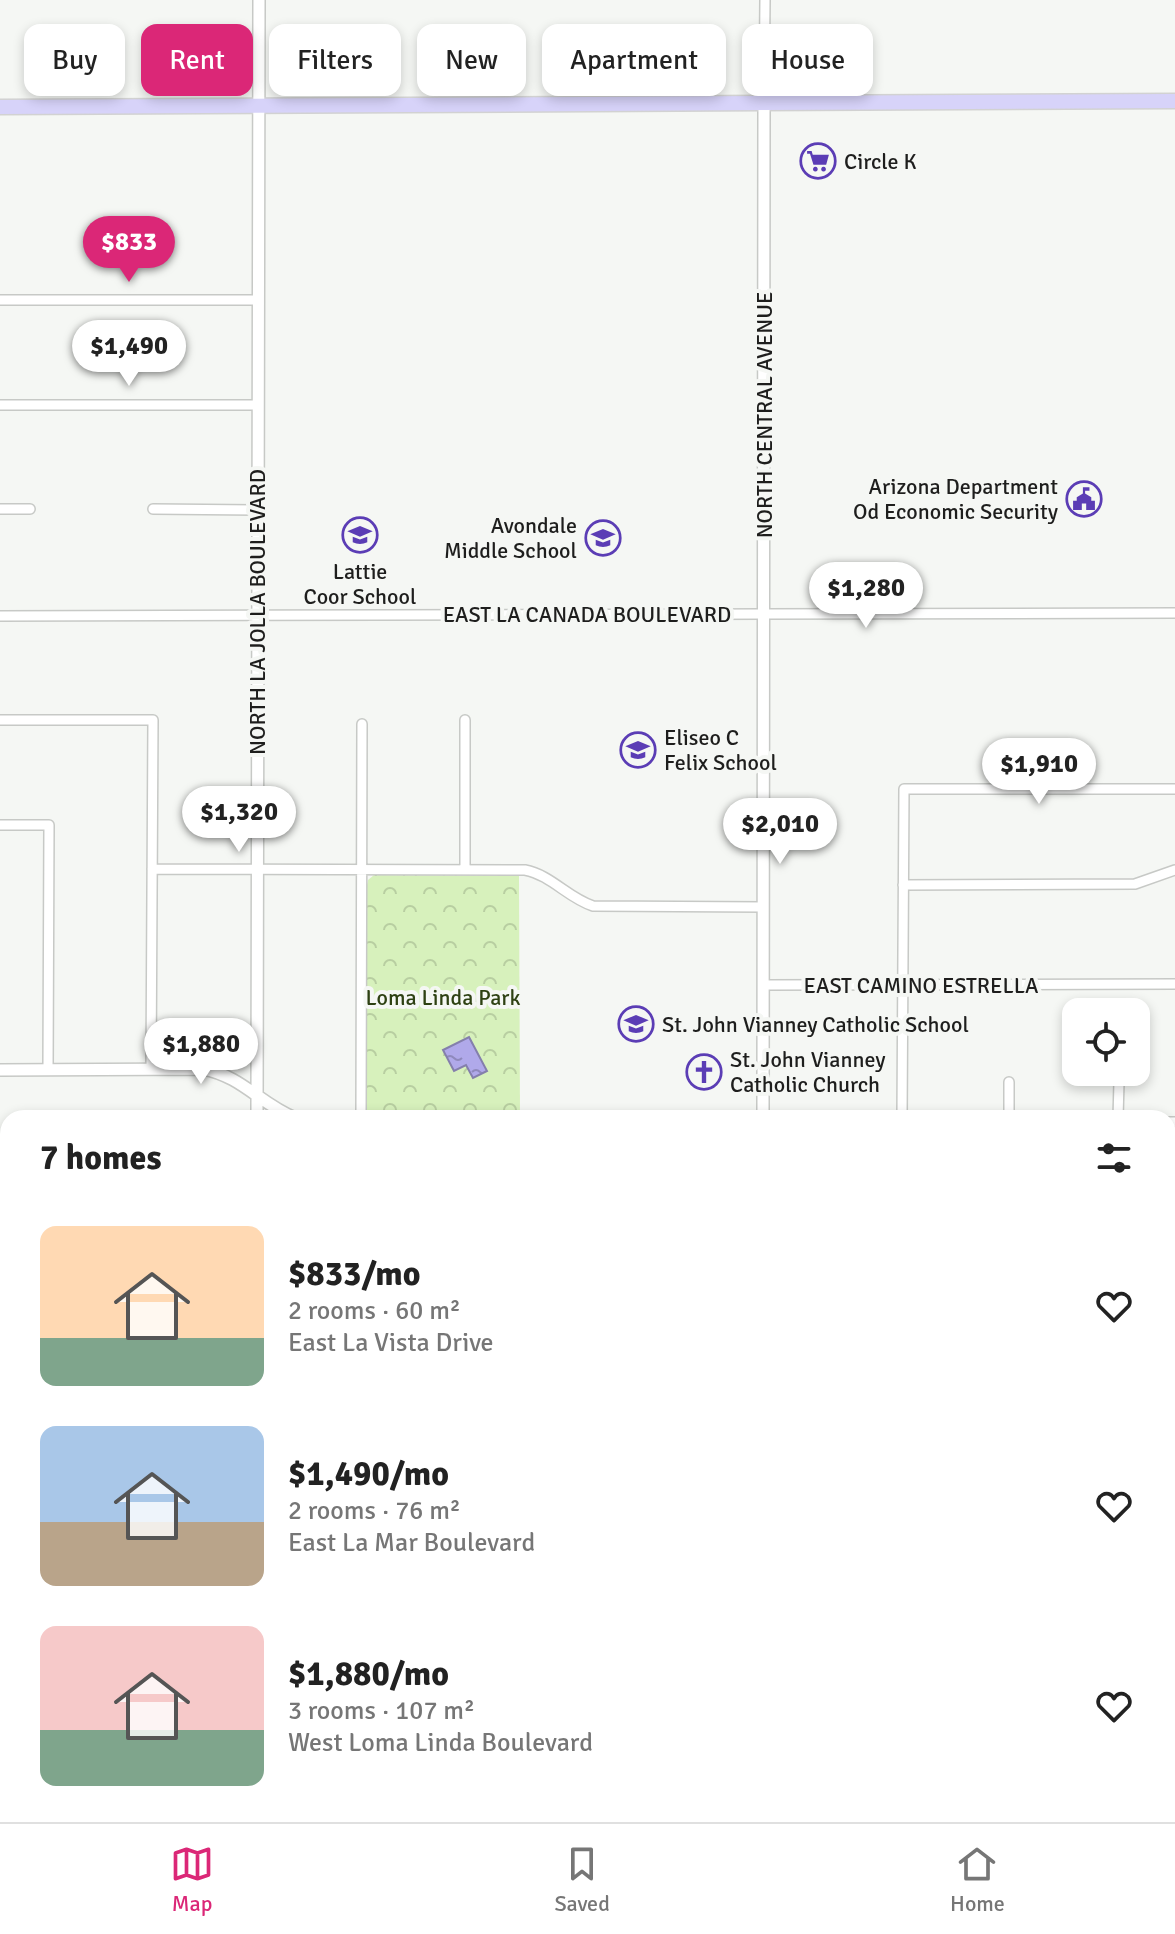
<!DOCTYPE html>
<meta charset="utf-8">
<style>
:root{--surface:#fff;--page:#f2f2f2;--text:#222;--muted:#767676;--line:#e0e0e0;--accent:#db2777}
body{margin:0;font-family:Signika,sans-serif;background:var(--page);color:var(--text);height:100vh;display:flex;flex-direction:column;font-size:30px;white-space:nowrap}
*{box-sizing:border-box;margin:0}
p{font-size:26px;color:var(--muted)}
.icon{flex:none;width:44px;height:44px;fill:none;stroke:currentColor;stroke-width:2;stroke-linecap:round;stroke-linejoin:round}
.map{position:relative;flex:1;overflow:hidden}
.details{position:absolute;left:0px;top:1110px;width:1176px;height:712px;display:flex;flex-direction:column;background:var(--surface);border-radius:24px 24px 0 0;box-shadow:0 4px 12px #0003}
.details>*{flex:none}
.banner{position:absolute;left:24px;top:24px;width:1128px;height:72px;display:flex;gap:16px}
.controls{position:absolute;left:1062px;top:998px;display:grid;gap:16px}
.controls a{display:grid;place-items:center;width:88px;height:88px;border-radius:16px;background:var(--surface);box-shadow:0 4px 12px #0003;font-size:40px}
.price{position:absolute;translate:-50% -68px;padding:0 18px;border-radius:28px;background:#fff;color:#222;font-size:26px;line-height:52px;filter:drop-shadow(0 2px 4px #0008)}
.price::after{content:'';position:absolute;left:50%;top:48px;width:24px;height:18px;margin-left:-12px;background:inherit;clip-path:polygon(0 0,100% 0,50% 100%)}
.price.on{background:var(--accent);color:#fff}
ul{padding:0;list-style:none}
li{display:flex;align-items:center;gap:24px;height:200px;padding:0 40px}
li span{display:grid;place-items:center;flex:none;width:224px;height:160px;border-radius:16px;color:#555}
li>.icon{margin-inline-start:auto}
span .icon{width:96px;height:96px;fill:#fffc;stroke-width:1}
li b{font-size:34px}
h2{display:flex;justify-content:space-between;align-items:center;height:96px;padding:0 40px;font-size:34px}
.tag{padding:0 28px;border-radius:16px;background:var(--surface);box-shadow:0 4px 12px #0003;font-size:28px;line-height:72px}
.tag.on{background:var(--accent);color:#fff}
.tabs{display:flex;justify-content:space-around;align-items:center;height:112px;border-top:2px solid var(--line);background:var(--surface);font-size:22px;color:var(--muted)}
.tabs a{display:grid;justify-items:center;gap:4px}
.tabs .on{color:var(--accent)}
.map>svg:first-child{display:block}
</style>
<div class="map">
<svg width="1175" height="1822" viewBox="0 0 1175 1822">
<defs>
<pattern id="park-crowns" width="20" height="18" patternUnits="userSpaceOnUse" patternTransform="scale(2)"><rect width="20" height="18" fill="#d7f1bc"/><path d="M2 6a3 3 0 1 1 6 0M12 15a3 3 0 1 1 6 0" fill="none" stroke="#b8cea1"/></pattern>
<pattern id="water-ripples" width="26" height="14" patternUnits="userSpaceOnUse" patternTransform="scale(2)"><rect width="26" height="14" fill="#b0a9ea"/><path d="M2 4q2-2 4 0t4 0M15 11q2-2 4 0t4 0" fill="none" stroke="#8f89bd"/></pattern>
</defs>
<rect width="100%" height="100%" fill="#f5f7f4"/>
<path fill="url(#park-crowns)" d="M 374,875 L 519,876 L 520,1117 L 372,1118 L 367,1115 L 367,885 L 368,880 Z"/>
<path fill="url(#water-ripples)" stroke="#847fac" stroke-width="2" d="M 469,1037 L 487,1071 L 473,1078 L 466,1065 L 454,1071 L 443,1050 Z"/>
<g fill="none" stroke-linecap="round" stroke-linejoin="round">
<defs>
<path id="minor" d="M 764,102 L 765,0
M 0,300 L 258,300
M 0,405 L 258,405
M 0,509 L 30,509
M 153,509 L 257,510
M 0,616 L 1175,613
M 0,720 L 153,720 L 151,1069
M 465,720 L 465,869
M 0,825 L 49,825 L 48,1069
M 152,869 L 525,870 C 551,875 568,898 593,906 L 763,907
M 903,885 L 1135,884 L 1175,870
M 763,985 L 1175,984
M 1009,1082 L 1009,1118
M 361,1118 L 362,724
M 902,1118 L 904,789 L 1175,789
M 1118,1118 L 1119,1082
M 1168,1122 L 1175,1122
M 1168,1214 L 1175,1214
M 1168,1286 L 1175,1286
M 0,1298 L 8,1295
M 0,1458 L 8,1461
M 1168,1507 L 1175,1507
M 0,1645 L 8,1645
M 0,1704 L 8,1704
M 1168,1772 L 1175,1772
M 0,1809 L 8,1809
M 298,1814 L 298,1822
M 392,1814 L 392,1822
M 483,1814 L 483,1822
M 573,1814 L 573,1822
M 199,1822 L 199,1814
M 665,1822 L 665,1814"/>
<path id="tertiary" d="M 0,1070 L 203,1069 C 242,1076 260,1104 295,1118
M 257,1118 L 259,0
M 763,1118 L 764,102
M 763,1822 L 763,1814"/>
<path id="primary" d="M 0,107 L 1175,101"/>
</defs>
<use href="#minor" stroke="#c7c9c6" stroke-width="12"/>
<use href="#tertiary" stroke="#c7c9c6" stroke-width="14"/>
<use href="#primary" stroke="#d2d2d2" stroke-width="17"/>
<use href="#minor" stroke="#fff" stroke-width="9"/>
<use href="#tertiary" stroke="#fff" stroke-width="11"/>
<use href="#primary" stroke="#d7d3f9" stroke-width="14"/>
</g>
<defs>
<symbol id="supermarket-ring" viewBox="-11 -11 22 22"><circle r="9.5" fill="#f5f7f4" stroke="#5b3db5" stroke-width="1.5"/><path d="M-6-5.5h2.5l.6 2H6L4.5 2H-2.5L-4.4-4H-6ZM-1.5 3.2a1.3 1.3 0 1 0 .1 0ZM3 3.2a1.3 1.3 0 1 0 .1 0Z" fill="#5b3db5"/></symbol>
<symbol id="civic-ring" viewBox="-11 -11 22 22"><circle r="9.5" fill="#f5f7f4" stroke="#5b3db5" stroke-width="1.5"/><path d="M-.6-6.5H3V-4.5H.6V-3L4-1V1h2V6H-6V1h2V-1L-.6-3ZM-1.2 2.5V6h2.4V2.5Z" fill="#5b3db5"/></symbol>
<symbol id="school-ring" viewBox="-11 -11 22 22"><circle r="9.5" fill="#f5f7f4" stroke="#5b3db5" stroke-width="1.5"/><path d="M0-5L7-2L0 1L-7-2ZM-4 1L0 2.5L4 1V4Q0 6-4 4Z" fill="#5b3db5"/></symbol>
<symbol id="church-ring" viewBox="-11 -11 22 22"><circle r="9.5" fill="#f5f7f4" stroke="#5b3db5" stroke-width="1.5"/><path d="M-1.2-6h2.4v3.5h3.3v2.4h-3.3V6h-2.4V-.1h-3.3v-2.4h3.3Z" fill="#5b3db5"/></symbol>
</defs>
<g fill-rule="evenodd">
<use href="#supermarket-ring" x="798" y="141" width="40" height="40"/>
<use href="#civic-ring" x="1064" y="479" width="40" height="40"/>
<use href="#school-ring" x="340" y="515" width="40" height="40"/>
<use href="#school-ring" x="583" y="518" width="40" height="40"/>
<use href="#school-ring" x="618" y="730" width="40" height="40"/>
<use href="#school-ring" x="616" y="1004" width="40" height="40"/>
<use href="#church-ring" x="684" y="1052" width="40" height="40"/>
</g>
<g text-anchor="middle" stroke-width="8" stroke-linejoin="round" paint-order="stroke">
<g font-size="22" fill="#1e1e1d" stroke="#f5f7f4" text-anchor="start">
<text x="844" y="169">Circle K</text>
<text x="1058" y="494" text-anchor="end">Arizona Department<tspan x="1058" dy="25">Od Economic Security</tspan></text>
<text x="577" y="533" text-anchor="end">Avondale<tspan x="577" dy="25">Middle School</tspan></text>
<text x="360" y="579" text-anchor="middle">Lattie<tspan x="360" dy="25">Coor School</tspan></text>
<text x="664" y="745">Eliseo C<tspan x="664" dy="25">Felix School</tspan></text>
<text x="662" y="1032">St. John Vianney Catholic School</text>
<text x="730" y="1067">St. John Vianney<tspan x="730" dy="25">Catholic Church</tspan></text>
</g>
<g font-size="22" fill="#1e1e1d" stroke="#f5f7f4">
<text transform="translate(764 415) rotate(-90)" y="8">NORTH CENTRAL AVENUE</text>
<text transform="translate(257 612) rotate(-90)" y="8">NORTH LA JOLLA BOULEVARD</text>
<text x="587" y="622">EAST LA CANADA BOULEVARD</text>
<text x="921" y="993">EAST CAMINO ESTRELLA</text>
</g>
<g font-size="22" fill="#2e4113" stroke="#f5f7f4">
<text x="443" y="1005">Loma Linda Park</text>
</g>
</g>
</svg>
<div class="controls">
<a><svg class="icon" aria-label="locate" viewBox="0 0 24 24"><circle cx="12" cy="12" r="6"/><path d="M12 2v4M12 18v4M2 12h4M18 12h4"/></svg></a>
</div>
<b class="price on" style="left:129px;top:284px">$833</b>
<b class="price" style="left:129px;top:388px">$1,490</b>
<b class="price" style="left:866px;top:630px">$1,280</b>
<b class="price" style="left:1039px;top:806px">$1,910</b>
<b class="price" style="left:239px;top:854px">$1,320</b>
<b class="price" style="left:780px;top:866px">$2,010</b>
<b class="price" style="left:201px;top:1086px">$1,880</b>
<div class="banner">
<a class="tag">Buy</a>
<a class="tag on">Rent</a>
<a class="tag">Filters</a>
<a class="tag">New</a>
<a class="tag">Apartment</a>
<a class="tag">House</a>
</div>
<section class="details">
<h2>7 homes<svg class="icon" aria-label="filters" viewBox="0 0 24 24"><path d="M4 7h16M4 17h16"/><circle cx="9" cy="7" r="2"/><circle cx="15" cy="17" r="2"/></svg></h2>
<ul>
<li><span style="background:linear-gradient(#ffd9b3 70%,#7fa58c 0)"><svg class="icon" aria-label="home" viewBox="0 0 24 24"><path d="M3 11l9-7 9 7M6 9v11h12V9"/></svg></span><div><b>$833/mo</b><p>2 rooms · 60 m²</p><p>East La Vista Drive</p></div><svg class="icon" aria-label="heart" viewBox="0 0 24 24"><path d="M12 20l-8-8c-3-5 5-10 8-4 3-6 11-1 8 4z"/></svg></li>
<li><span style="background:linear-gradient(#a9c7e8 60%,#b9a48a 0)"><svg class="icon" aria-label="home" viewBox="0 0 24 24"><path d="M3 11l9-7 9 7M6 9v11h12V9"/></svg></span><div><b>$1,490/mo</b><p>2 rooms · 76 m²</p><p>East La Mar Boulevard</p></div><svg class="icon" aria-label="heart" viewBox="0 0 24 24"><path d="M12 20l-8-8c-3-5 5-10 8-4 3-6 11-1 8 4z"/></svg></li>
<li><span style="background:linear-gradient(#f6c9c9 65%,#7fa58c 0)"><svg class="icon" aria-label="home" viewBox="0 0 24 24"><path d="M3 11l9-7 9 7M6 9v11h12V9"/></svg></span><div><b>$1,880/mo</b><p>3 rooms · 107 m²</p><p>West Loma Linda Boulevard</p></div><svg class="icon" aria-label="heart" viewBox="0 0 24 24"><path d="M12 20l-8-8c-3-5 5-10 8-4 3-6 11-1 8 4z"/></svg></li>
</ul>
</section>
</div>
<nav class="tabs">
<a class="on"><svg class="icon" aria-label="map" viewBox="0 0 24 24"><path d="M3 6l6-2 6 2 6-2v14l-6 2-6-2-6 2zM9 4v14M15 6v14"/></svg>Map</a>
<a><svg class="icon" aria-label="saved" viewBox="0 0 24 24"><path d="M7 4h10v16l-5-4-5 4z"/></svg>Saved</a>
<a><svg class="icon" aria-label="home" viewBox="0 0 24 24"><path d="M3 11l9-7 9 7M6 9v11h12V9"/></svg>Home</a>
</nav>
